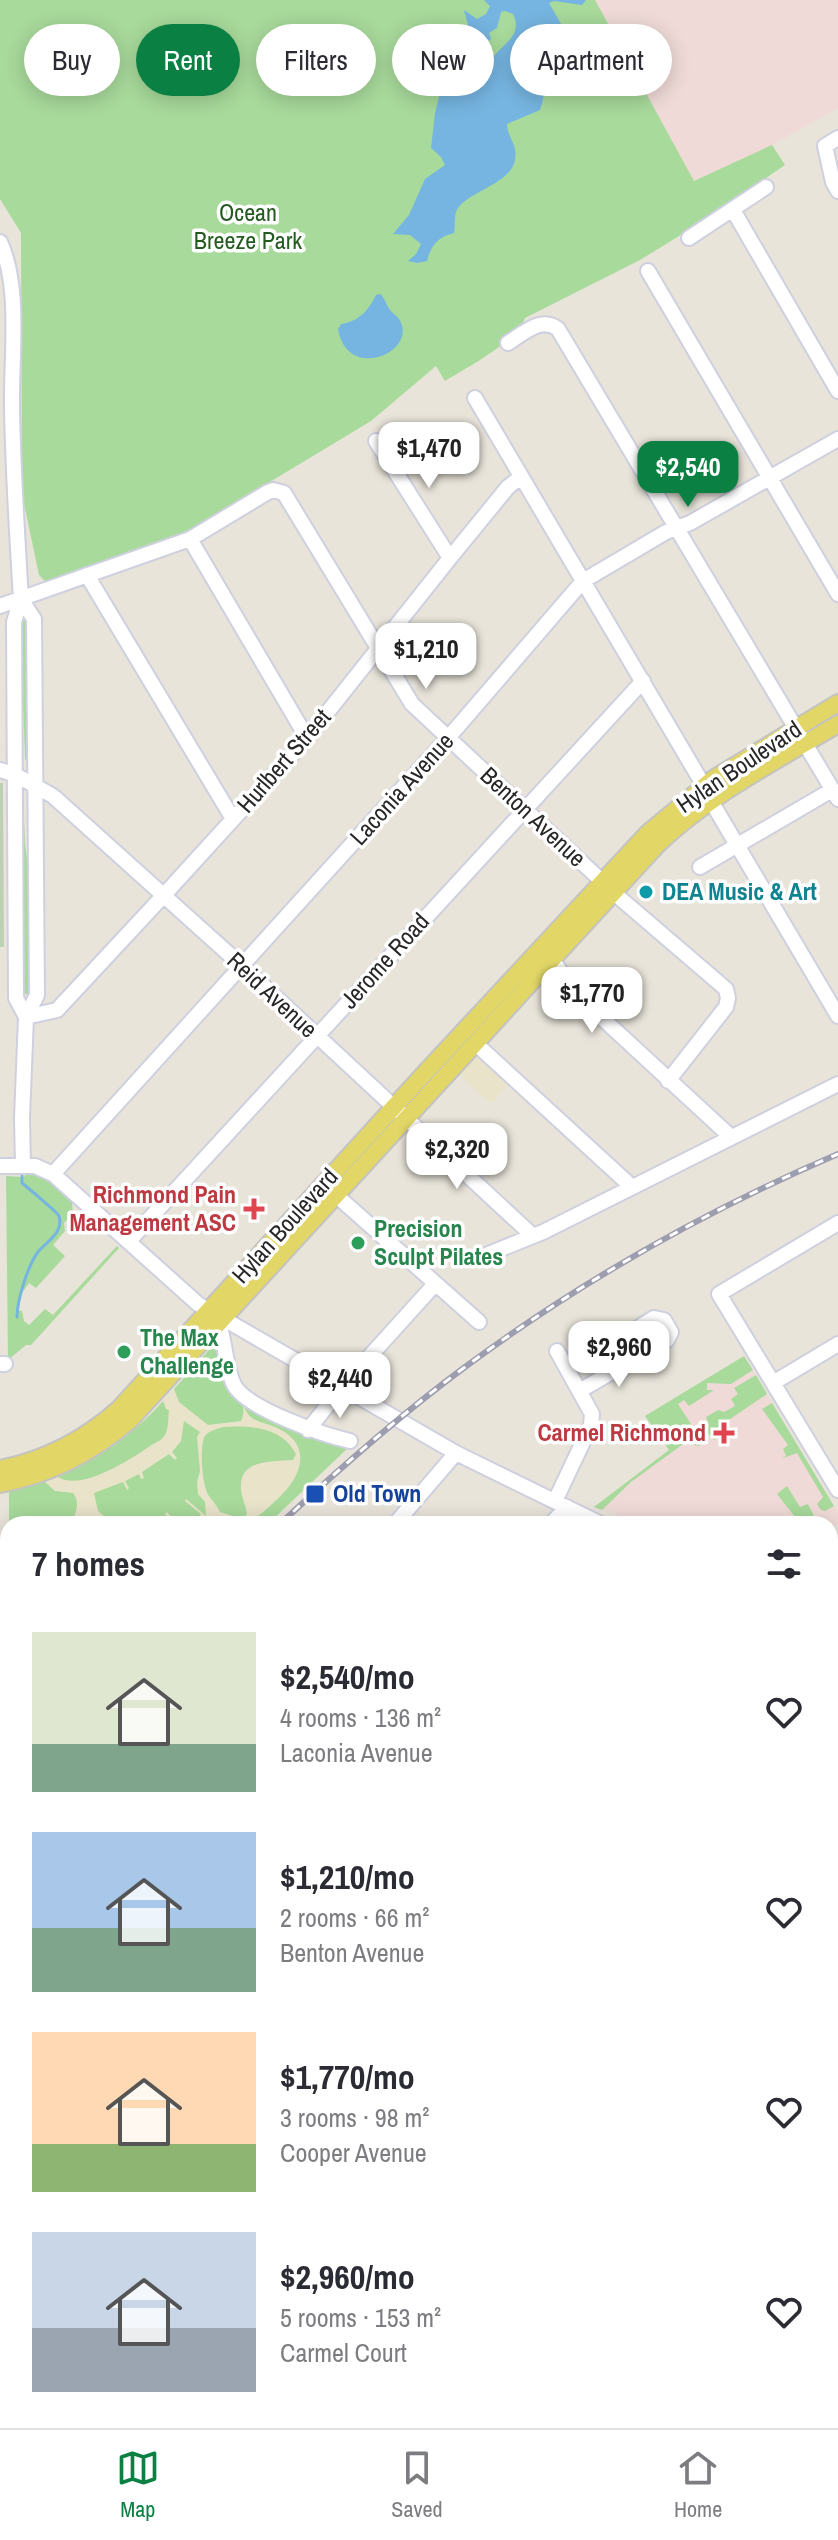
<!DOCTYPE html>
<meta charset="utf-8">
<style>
:root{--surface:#fff;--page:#f2f2f3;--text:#2b2b33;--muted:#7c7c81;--line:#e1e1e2;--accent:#0b8043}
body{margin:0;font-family:"Archivo Narrow",sans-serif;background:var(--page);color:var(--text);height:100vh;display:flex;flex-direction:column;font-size:30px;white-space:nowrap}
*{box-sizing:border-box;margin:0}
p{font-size:26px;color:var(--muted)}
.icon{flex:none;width:44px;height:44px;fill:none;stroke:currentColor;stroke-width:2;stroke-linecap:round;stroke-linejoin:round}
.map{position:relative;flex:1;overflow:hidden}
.panel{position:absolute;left:0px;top:1516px;width:838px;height:912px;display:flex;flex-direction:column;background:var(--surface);border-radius:24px 24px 0 0;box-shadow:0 4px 20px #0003}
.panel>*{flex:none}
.banner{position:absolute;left:24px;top:24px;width:790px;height:72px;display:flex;gap:16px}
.price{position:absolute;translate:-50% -68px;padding:0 18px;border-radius:16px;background:#fff;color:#222;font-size:26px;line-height:52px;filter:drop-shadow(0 2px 4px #0008)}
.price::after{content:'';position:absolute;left:50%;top:48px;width:24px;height:18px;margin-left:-12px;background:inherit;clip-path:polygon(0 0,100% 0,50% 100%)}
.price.selected{background:var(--accent);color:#fff}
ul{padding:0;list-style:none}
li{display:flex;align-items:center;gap:24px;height:200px;padding:0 32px}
li span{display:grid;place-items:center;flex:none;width:224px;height:160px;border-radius:0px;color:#555}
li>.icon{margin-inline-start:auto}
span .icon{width:96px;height:96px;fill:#fffc;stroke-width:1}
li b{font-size:34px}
h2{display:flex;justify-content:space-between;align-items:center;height:96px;padding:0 32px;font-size:34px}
.chip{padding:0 28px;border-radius:36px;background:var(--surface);box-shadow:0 4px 20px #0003;font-size:28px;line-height:72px}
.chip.selected{background:var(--accent);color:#fff}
.tabs{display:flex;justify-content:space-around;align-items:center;height:112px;border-top:2px solid var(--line);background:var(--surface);font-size:22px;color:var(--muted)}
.tabs a{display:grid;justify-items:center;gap:4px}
.tabs .selected{color:var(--accent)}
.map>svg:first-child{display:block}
</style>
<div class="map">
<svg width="838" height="2428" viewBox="0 0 838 2428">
<rect width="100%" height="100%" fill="#e8e4da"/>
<path fill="#e9e3ca" d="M 477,1056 L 508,1085 L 491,1104 L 460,1075 Z
M 218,1340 L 232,1388 L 350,1446 L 268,1524 L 9,1524 L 9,1492 L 58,1477 L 82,1466 L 112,1448 L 150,1415 Z
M 314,2420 L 377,2420 L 373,2428 L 310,2428 Z"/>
<path fill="#efdad7" d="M 595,0 L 838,0 L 838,108 L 772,145 L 694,181 Z
M 744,1356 L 838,1513 L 838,1524 L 830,1529 L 830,1524 L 626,1524 L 615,1513 L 594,1507 L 669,1450 L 645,1416 Z"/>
<path fill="#a8da9b" d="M 0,0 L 595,0 L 694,181 L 772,145 L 785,165 L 705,220 L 640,260 L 525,318 C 516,342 468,367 445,381 L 436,366 L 371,421 L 190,530 L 46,582 L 39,575 L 22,494 L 21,233 L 0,199 Z
M 23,619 L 27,623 L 28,762 L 25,759 C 24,712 20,666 21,620 Z
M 23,796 L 25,843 L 30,884 L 31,995 L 28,996 L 24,992 L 21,798 Z
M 26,1173 C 45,1175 59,1189 72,1202 L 73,1213 L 64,1223 L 65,1231 L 53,1245 L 65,1256 L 36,1288 L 29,1283 L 22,1293 L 18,1310 L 22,1311 L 24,1321 L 29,1325 L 45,1309 L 53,1315 L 117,1246 L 119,1248 L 31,1345 L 26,1345 L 8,1360 L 6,1176 L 24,1177 Z
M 218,1340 C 227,1360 251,1403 241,1421 L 208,1425 L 179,1402 L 174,1389 Z
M 744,1356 L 753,1370 L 731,1384 L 707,1383 L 707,1390 L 714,1390 L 689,1406 L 684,1400 L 678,1404 L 693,1427 L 695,1427 L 699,1432 L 696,1446 L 690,1439 L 631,1482 L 602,1510 L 594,1507 L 669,1450 L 645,1416 Z
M 756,1375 L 767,1394 L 714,1430 L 718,1437 L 714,1440 L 709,1434 L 703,1438 L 705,1441 L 697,1447 L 709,1426 L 706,1417 L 718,1410 L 724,1412 L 735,1406 L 731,1399 L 738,1394 L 734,1388 Z
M 247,1400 L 350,1446 L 268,1524 L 243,1524 C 258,1519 276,1501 287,1489 C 309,1462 304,1437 270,1425 C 258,1421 251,1421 245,1409 Z
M 163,1401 L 166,1409 L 169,1410 C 168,1417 169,1428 165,1435 C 162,1440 155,1443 150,1446 C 131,1459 81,1492 58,1477 C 99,1458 133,1435 163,1401 Z
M 772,1403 L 834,1506 L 825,1511 L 821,1510 L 817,1504 L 823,1497 L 797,1453 L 781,1459 L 786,1456 L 783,1449 L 788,1445 L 762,1409 Z
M 184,1421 L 200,1432 L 197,1437 L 200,1471 L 197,1482 L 198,1494 L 205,1502 L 206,1516 L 186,1499 L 185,1501 L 201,1514 L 194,1524 L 177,1524 L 167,1512 L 165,1514 L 173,1524 L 113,1524 L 98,1511 L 94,1493 L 123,1482 L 127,1490 L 129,1488 L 125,1481 L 139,1474 L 141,1479 L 144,1478 L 142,1472 L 169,1454 L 175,1460 L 177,1458 L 172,1452 L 181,1441 Z
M 223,1427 C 249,1425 282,1427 296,1454 L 293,1460 C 274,1462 239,1458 241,1488 C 241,1497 246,1505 247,1514 L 242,1519 L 220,1512 C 217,1505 213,1502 209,1496 C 202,1487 199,1446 205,1436 C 209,1431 216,1429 223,1427 Z
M 45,1482 L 55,1491 L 73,1493 C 81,1503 75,1513 72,1524 L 9,1524 L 9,1492 Z
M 787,1486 L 800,1507 L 808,1504 L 814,1516 L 804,1521 L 795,1517 L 777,1494 Z
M 140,2420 L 314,2420 L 310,2428 L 135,2428 Z"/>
<path fill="#bdd0b3" d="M 0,783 L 3,783 L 4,947 L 0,947 Z"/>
<path fill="#b7e098" d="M 145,2420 L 247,2420 L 243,2428 L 142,2428 Z"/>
<path fill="#76b5e1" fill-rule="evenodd" d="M 484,0 L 586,0 L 582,5 L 554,1 L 549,3 L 564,29 L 566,40 L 556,52 C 545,54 542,56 538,66 C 545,82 546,93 540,110 L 507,124 C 507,137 518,144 515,160 C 511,183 470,191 458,208 C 453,215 456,225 454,233 C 438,237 431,245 427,261 L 417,263 L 408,261 L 416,254 L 421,244 L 410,235 L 393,234 L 409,215 L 425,179 L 445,165 L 441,157 L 431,148 L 435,113 L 440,93 L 452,73 C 442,54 453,45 467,35 L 468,25 L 464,10 L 477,19 L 486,14 L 490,6 ZM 505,11 L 513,14 C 523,34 505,43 493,57 C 489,62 491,69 489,75 L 485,77 L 480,76 L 467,56 L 491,39 L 489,33 L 497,28 L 501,12 Z
M 380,294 C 386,299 385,303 390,310 C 392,313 396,315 399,319 C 420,352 347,383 338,329 L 341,324 C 358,322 369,310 376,295 Z"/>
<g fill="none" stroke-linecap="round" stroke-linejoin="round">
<path stroke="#76b5e1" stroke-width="3" d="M 17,1317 C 17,1300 28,1265 38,1252 C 47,1241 64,1233 59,1216 C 58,1213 27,1187 22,1183 L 22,1176"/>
<defs>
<path id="minor" d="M 838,138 L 825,146 L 833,182 L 838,191
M 733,210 L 838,391
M 689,238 L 766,187
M 0,242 C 21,287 11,357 12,407 C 13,471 17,535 21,599 L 14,622 L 16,998 L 26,1017
M 648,271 L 838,594
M 508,343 C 524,333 541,316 558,329 L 838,799
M 475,398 L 704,786
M 376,441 L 450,558
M 190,539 L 307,738
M 87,575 L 233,819
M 21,599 L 34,619 L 37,995 L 26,1017 L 22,1118 L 23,1166
M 0,606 L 190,539 L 268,492 L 273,490 L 284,493 L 412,704 L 621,899 L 726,989 L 728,998 L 726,1007 L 668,1081
M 0,770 L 16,775 L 53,796 L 241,965 L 533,1236
M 711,801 L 838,1016
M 700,867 L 832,790
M 552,959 L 576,994 L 731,1137
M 26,1017 L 57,1010 L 164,895 L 307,738 L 450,558 L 508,487 L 521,477
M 475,1043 L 632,1187
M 0,1166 L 35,1166 L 53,1174 L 198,1304 L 456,1453 L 601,1524
M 53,1174 L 448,738 L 583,581 L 666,532 L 690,523 L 838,439
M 337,1196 L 479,1322
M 838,1223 L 719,1294 L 838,1490
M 129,1241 L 643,681
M 481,1257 L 543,1232 L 838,1084
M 219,1325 C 226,1344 225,1367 234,1385 C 247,1409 324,1435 350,1441
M 0,1364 L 5,1364
M 773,1383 L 838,1344
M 581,1390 L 667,1340 L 671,1332 L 664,1320 L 654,1318 L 630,1333 L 628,1341 L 637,1356
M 308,1430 L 342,1387 L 435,1284
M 555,1501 L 591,1425 L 592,1414 L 557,1351
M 395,1524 L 456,1453
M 551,1524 L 567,1507
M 830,1589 L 838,1584
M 0,1667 L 3,1667
M 830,1735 L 838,1743
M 833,1926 L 838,1922
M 830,1987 L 838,1999
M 0,2086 L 8,2088
M 830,2148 L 838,2158
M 830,2312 L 838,2321
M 0,2317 L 8,2314
M 830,2340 L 838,2333
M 500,2420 L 514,2428
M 118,2428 L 122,2420
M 727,2428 L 736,2420"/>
<path id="major" d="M 0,1469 C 46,1460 84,1440 119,1409 L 424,1074 L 647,834 L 713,779 L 838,703
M 0,1484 C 49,1475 92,1453 129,1421 L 657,845 C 709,795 776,761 838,724
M 830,1858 L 838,1856
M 391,2428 L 396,2420
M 577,2428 L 581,2420"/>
</defs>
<use href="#minor" stroke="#cfd0df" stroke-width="18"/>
<use href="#major" stroke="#c3c3c3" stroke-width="20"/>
<use href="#minor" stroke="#fff" stroke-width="14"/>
<use href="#major" stroke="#e1d666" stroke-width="16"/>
<defs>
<path id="rail" d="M 280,1524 C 339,1469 400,1415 465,1367 C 580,1282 707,1210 838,1154
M 0,1834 L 8,1825"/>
</defs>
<use href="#rail" stroke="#9d9db0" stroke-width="6"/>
<use href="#rail" stroke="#fff" stroke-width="3" stroke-dasharray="9" stroke-linecap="butt"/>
</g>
<circle fill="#0f9aa8" stroke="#fff" stroke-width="3" cx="646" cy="892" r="8"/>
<g fill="#e0444e" stroke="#fff" stroke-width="3">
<path d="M250 1197h8v8h8v8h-8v8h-8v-8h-8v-8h8z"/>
<path d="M720 1421h8v8h8v8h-8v8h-8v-8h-8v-8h8z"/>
</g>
<g fill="#2e9e5b" stroke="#fff" stroke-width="3">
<circle cx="358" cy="1243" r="8"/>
<circle cx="124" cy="1352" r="8"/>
</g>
<rect fill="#1a4fb4" stroke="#fff" stroke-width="3" x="305" y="1484" width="20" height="20" rx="4"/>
<g text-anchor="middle" stroke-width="7" stroke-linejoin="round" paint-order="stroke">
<g font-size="24" fill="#245b20" stroke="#fff">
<text x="248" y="221">Ocean<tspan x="248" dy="28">Breeze Park</tspan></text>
</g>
<g font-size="24" fill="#272727" stroke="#fff">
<text transform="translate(284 761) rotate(-49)" y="8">Hurlbert Street</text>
<text transform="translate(739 767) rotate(-34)" y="8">Hylan Boulevard</text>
<text transform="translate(402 789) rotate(-48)" y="8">Laconia Avenue</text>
<text transform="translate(533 817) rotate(43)" y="8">Benton Avenue</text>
<text transform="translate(385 961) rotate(-48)" y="8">Jerome Road</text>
<text transform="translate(272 995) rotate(43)" y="8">Reid Avenue</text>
<text transform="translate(285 1226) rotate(-48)" y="8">Hylan Boulevard</text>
</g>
<g font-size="24" font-weight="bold" fill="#0d838f" stroke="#fff" text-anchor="start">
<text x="662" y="900">DEA Music &amp; Art</text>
</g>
<g font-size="24" font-weight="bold" fill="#be3a42" stroke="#fff" text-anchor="end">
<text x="236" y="1203">Richmond Pain<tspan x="236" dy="28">Management ASC</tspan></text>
<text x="706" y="1441">Carmel Richmond</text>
</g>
<g font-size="24" font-weight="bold" fill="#27864d" stroke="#fff" text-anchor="start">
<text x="374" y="1237">Precision<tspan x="374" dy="28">Sculpt Pilates</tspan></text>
<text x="140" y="1346">The Max<tspan x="140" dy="28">Challenge</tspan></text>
</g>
<g font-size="24" font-weight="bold" fill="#164399" stroke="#fff" text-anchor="start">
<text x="333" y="1502">Old Town</text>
</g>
</g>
</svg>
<b class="price" style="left:429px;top:490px">$1,470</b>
<b class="price selected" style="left:688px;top:509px">$2,540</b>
<b class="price" style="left:426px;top:691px">$1,210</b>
<b class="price" style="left:592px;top:1035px">$1,770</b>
<b class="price" style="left:457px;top:1191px">$2,320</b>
<b class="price" style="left:619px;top:1389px">$2,960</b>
<b class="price" style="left:340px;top:1420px">$2,440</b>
<div class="banner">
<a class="chip">Buy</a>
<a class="chip selected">Rent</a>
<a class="chip">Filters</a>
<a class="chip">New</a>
<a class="chip">Apartment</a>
</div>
<section class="panel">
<h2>7 homes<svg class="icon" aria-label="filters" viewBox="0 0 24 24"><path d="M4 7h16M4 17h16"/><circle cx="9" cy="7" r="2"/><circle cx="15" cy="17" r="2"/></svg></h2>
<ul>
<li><span style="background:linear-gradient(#dfe7d0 70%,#7fa58c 0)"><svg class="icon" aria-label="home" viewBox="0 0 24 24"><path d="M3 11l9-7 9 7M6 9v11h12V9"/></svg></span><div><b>$2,540/mo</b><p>4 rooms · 136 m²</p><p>Laconia Avenue</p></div><svg class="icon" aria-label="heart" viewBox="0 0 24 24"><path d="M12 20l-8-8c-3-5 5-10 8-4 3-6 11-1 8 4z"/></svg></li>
<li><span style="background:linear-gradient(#a9c7e8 60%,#7fa58c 0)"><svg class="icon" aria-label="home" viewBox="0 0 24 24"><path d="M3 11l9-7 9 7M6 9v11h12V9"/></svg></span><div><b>$1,210/mo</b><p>2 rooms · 66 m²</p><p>Benton Avenue</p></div><svg class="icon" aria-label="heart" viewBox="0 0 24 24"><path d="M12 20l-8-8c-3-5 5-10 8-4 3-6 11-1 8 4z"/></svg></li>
<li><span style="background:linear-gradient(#ffd9b3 70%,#8fb573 0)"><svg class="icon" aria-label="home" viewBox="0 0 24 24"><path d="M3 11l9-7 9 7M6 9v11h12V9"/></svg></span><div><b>$1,770/mo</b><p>3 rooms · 98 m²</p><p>Cooper Avenue</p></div><svg class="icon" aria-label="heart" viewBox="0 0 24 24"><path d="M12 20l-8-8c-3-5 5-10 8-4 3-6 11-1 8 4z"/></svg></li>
<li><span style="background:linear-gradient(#c9d6e8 60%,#9aa5b1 0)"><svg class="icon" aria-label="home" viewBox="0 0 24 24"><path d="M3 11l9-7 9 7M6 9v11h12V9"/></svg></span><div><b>$2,960/mo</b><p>5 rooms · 153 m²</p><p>Carmel Court</p></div><svg class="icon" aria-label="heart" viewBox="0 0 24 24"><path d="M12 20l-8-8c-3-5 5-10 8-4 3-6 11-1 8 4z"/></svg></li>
</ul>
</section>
</div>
<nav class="tabs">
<a class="selected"><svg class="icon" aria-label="map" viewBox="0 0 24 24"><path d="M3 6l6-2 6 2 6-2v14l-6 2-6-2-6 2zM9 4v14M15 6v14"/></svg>Map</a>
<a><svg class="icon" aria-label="saved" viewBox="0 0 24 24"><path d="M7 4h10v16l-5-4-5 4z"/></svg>Saved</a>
<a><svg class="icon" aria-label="home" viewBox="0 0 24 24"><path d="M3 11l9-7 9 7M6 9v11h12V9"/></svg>Home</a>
</nav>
